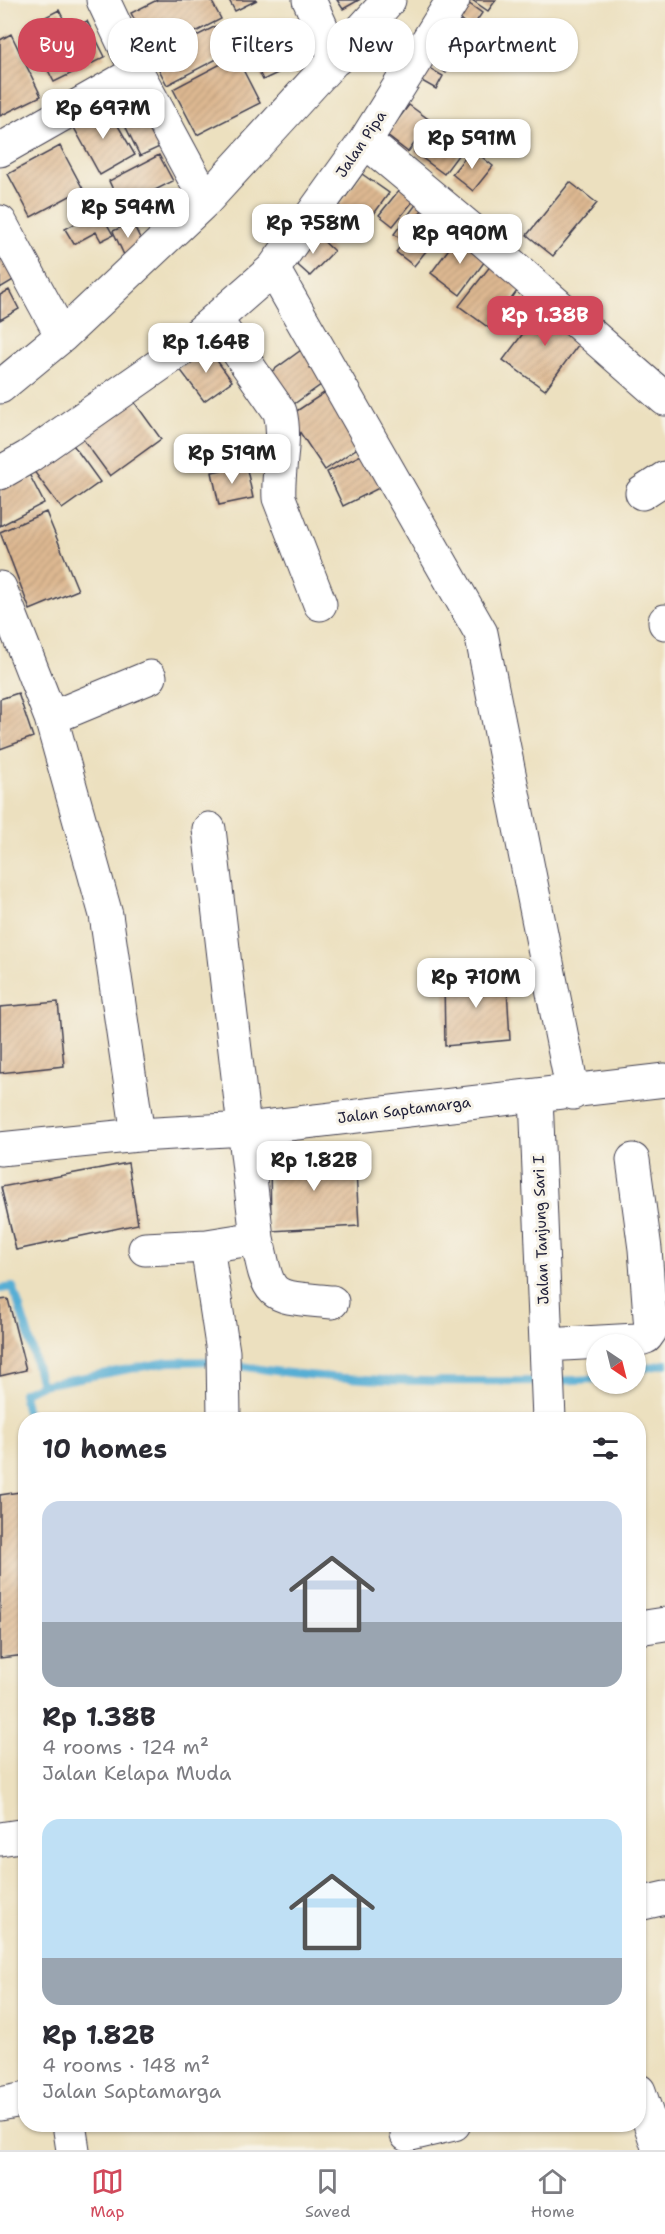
<!DOCTYPE html>
<meta charset="utf-8">
<style>
:root{--surface:#fff;--page:#f7f7f7;--text:#2b2b33;--muted:#7c7c81;--line:#e1e1e2;--accent:#d1495b}
body{margin:0;font-family:"Shantell Sans",sans-serif;background:var(--page);color:var(--text);height:100vh;display:flex;flex-direction:column;font-size:22px;white-space:nowrap}
*{box-sizing:border-box;margin:0}
p{font-size:20px;color:var(--muted)}
.icon{flex:none;width:33px;height:33px;fill:none;stroke:currentColor;stroke-width:2;stroke-linecap:round;stroke-linejoin:round}
.map{position:relative;flex:1;overflow:hidden}
.panel{position:absolute;left:18px;top:1412px;width:628px;height:720px;display:flex;flex-direction:column;background:var(--surface);border-radius:24px;box-shadow:0 2px 4px #0004}
.panel>*{flex:none}
.top-card{position:absolute;left:18px;top:18px;width:630px;height:54px;display:flex;gap:12px}
.needle{width:39px;rotate:145deg}
.tools{position:absolute;left:586px;top:1334px;display:grid;gap:12px}
.tools a{display:grid;place-items:center;width:60px;height:60px;border-radius:50%;background:var(--surface);box-shadow:0 2px 4px #0004;font-size:30px}
.price{position:absolute;translate:-50% -51px;padding:0 14px;border-radius:12px;background:#fff;color:#222;font-size:20px;line-height:39px;filter:drop-shadow(0 2px 3px #0008)}
.price::after{content:'';position:absolute;left:50%;top:36px;width:18px;height:14px;margin-left:-9px;background:inherit;clip-path:polygon(0 0,100% 0,50% 100%)}
.price.selected{background:var(--accent);color:#fff}
ul{padding:0;list-style:none}
li{display:grid;align-content:center;gap:12px;height:318px;padding:0 24px}
li span{display:grid;place-items:center;height:186px;border-radius:18px;color:#555}
li>.icon{margin-inline-start:auto}
span .icon{width:108px;height:108px;fill:#fffc;stroke-width:1}
li b{font-size:26px}
h2{display:flex;justify-content:space-between;align-items:center;height:72px;padding:0 24px;font-size:26px}
.chip{padding:0 21px;border-radius:24px;background:var(--surface);box-shadow:0 2px 4px #0004;font-size:21px;line-height:54px}
.chip.selected{background:var(--accent);color:#fff}
.tab-bar{display:flex;justify-content:space-around;align-items:center;height:84px;border-top:2px solid var(--line);background:var(--surface);font-size:16px;color:var(--muted)}
.tab-bar a{display:grid;justify-items:center;gap:3px}
.tab-bar .selected{color:var(--accent)}
.map>svg:first-child{display:block}
</style>
<div class="map">
<svg width="665" height="2150" viewBox="0 0 665 2150">
<defs>
<pattern id="building-hatch" width="6" height="6" patternUnits="userSpaceOnUse" patternTransform="scale(1.5)"><rect width="6" height="6" fill="#ddb891"/><path d="M-1 1l2-2M0 6l6-6M5 7l2-2" fill="none" stroke="#bd9e7e"/></pattern>
</defs>
<rect width="100%" height="100%" fill="#f7f3e8"/>
<filter id="ink" filterUnits="userSpaceOnUse"><feTurbulence type="fractalNoise" baseFrequency=".0167" numOctaves="2"/><feDisplacementMap in="SourceGraphic" scale="12" xChannelSelector="R" yChannelSelector="G"/><feConvolveMatrix kernelMatrix="1 2 1 2 8 2 1 2 1" color-interpolation-filters="sRGB"/></filter>
<filter id="wash" filterUnits="userSpaceOnUse"><feTurbulence type="fractalNoise" baseFrequency=".008" numOctaves="4" result="noise"/><feDisplacementMap in="SourceGraphic" scale="24" xChannelSelector="R" yChannelSelector="G"/><feGaussianBlur stdDeviation="1.35" result="paint"/><feColorMatrix in="noise" values="0 0 0 0 0 0 0 0 0 0 0 0 0 0 0 0 0 1.4 0 .05"/><feComposite in="paint" operator="in"/></filter>
<g filter="url(#wash)">
<rect width="100%" height="100%" fill="#ece0bf"/>
<g fill="none" stroke-linecap="round" stroke-linejoin="round">
<path stroke="#57aed4" stroke-width="8" d="M 0,1289 L 13,1287 L 29,1337 L 41,1385 L 168,1362 L 217,1361
M 230,1364 C 332,1383 436,1382 540,1381
M 636,1370 L 665,1364
M 553,1381 L 597,1379
M 28,1419 L 23,1393 L 41,1385"/>
</g>
<g id="blocks">
<path fill="url(#building-hatch)" d="M 157,0 L 211,0 L 221,19 L 153,54 L 131,13 Z
M 229,0 L 257,0 L 235,11 Z
M 337,0 L 359,0 L 343,9 Z
M 472,0 L 496,0 L 488,11 Z
M 468,3 L 482,13 L 472,28 L 457,17 Z
M 59,10 L 69,30 L 87,21 L 105,57 L 54,82 L 26,27 Z
M 291,18 L 311,57 L 263,80 L 244,41 Z
M 224,22 L 238,48 L 167,85 L 153,58 Z
M 454,22 L 471,33 L 461,47 L 445,36 Z
M 11,34 L 41,96 L 0,116 L 0,40 Z
M 441,40 L 460,53 L 446,73 L 427,59 Z
M 236,56 L 260,103 L 197,135 L 173,89 Z
M 420,63 L 443,76 L 436,89 L 413,76 Z
M 143,96 L 166,144 L 140,156 L 117,109 Z
M 106,105 L 135,155 L 100,175 L 72,124 Z
M 409,105 L 431,121 L 408,152 L 386,135 Z
M 435,124 L 465,146 L 444,174 L 414,152 Z
M 60,146 L 83,189 L 31,217 L 8,174 Z
M 472,149 L 493,166 L 473,191 L 452,174 Z
M 159,155 L 173,181 L 151,192 L 157,204 L 127,220 L 109,181 Z
M 362,174 L 389,193 L 355,240 L 328,221 Z
M 408,179 L 422,190 L 393,226 L 379,215 Z
M 570,182 L 597,203 L 553,256 L 527,235 Z
M 91,195 L 113,235 L 101,241 L 96,232 L 74,244 L 65,229 L 88,217 L 79,202 Z
M 423,195 L 430,200 L 400,238 L 394,234 Z
M 432,205 L 451,220 L 414,266 L 396,252 Z
M 132,222 L 144,246 L 124,255 L 113,231 Z
M 316,234 L 334,251 L 310,276 L 291,259 Z
M 459,235 L 488,257 L 460,295 L 431,273 Z
M 9,255 L 20,276 L 0,288 L 0,260 Z
M 495,260 L 524,282 L 489,328 L 459,306 Z
M 9,290 L 19,309 L 0,320 L 0,295 Z
M 546,303 L 587,333 L 545,390 L 503,360 Z
M 308,345 L 332,377 L 294,404 L 271,372 Z
M 207,347 L 232,381 L 204,401 L 179,368 Z
M 333,387 L 369,440 L 325,470 L 289,416 Z
M 130,396 L 161,439 L 110,476 L 79,434 Z
M 71,442 L 100,482 L 62,509 L 33,470 Z
M 373,449 L 389,483 L 343,506 L 327,472 Z
M 246,465 L 253,498 L 219,505 L 212,472 Z
M 28,472 L 44,503 L 0,526 L 0,486 Z
M 46,512 L 78,590 L 30,610 L 0,532 Z
M 18,693 L 33,737 L 0,749 L 0,699 Z
M 506,971 L 510,1040 L 445,1046 L 444,977 Z
M 58,1002 L 64,1066 L 0,1073 L 0,1007 Z
M 355,1152 L 359,1226 L 271,1231 L 270,1158 Z
M 128,1163 L 138,1224 L 16,1250 L 1,1187 Z
M 8,1299 L 26,1370 L 0,1376 L 0,1300 Z
M 26,1491 L 26,1655 L 0,1658 L 0,1495 Z"/>
</g>
</g>
<g filter="url(#ink)">
<use href="#blocks" fill-opacity="0" stroke="#403e4f" stroke-width="1.5"/>
<g fill="none" stroke-linecap="round" stroke-linejoin="round">
<defs>
<path id="minor" d="M 103,0 L 137,72 L 206,200
M 309,0 L 336,59
M 365,141 L 473,231 L 665,399
M 0,150 L 137,72
M 0,222 L 62,336
M 273,269 L 481,633 L 573,1093
M 216,320 L 280,412 C 287,440 277,470 279,498 L 320,604
M 0,387 L 62,336 L 206,200 L 389,0
M 0,473 L 28,457 L 178,352 L 273,269 L 365,141 L 453,0
M 642,493 L 665,478
M 0,588 L 51,718 L 106,915 L 138,1135
M 665,621 L 665,623
M 51,718 L 150,677
M 209,829 L 257,1238 C 270,1301 268,1296 332,1302
M 536,1096 L 549,1419
M 0,1149 L 138,1135 L 245,1129 L 665,1080
M 207,1246 L 223,1352 L 224,1419
M 145,1249 L 207,1246 L 257,1238
M 546,1345 L 637,1340 L 646,1337 L 651,1330 L 645,1249 L 633,1160
M 639,1628 L 665,1624
M 0,1839 L 26,1835
M 639,1904 L 665,1898
M 639,2091 L 659,2150
M 0,2104 L 26,2099
M 69,2124 L 73,2150
M 407,2135 L 454,2124"/>
</defs>
<use href="#minor" stroke="#403e4f" stroke-width="35"/>
<use href="#minor" stroke="#fff" stroke-width="33"/>
</g>
</g>
<g text-anchor="middle" stroke-width="6" stroke-linejoin="round" paint-order="stroke">
<g font-size="15" fill="#22223b" stroke="#f7f3e8">
<text transform="translate(361 144) rotate(-56)" y="5">Jalan Pipa</text>
<text transform="translate(404 1110) rotate(-7)" y="5">Jalan Saptamarga</text>
<text transform="translate(541 1230) rotate(-92)" y="5">Jalan Tanjung Sari I</text>
</g>
</g>
</svg>
<div class="tools">
<a><svg class="needle" viewBox="-14 -14 28 28"><path d="M0-13l5 13h-10z" fill="#e53935"/><path d="M0 13l5-13h-10z" fill="#7c7c81"/></svg></a>
</div>
<b class="price" style="left:103px;top:140px">Rp 697M</b>
<b class="price" style="left:472px;top:170px">Rp 591M</b>
<b class="price" style="left:128px;top:239px">Rp 594M</b>
<b class="price" style="left:313px;top:255px">Rp 758M</b>
<b class="price" style="left:460px;top:265px">Rp 990M</b>
<b class="price selected" style="left:545px;top:347px">Rp 1.38B</b>
<b class="price" style="left:206px;top:374px">Rp 1.64B</b>
<b class="price" style="left:232px;top:485px">Rp 519M</b>
<b class="price" style="left:476px;top:1009px">Rp 710M</b>
<b class="price" style="left:314px;top:1192px">Rp 1.82B</b>
<div class="top-card">
<a class="chip selected">Buy</a>
<a class="chip">Rent</a>
<a class="chip">Filters</a>
<a class="chip">New</a>
<a class="chip">Apartment</a>
</div>
<section class="panel">
<h2>10 homes<svg class="icon" aria-label="filters" viewBox="0 0 24 24"><path d="M4 7h16M4 17h16"/><circle cx="9" cy="7" r="2"/><circle cx="15" cy="17" r="2"/></svg></h2>
<ul>
<li><span style="background:linear-gradient(#c9d6e8 65%,#9aa5b1 0)"><svg class="icon" aria-label="home" viewBox="0 0 24 24"><path d="M3 11l9-7 9 7M6 9v11h12V9"/></svg></span><div><b>Rp 1.38B</b><p>4 rooms · 124 m²</p><p>Jalan Kelapa Muda</p></div></li>
<li><span style="background:linear-gradient(#bfe0f5 75%,#9aa5b1 0)"><svg class="icon" aria-label="home" viewBox="0 0 24 24"><path d="M3 11l9-7 9 7M6 9v11h12V9"/></svg></span><div><b>Rp 1.82B</b><p>4 rooms · 148 m²</p><p>Jalan Saptamarga</p></div></li>
</ul>
</section>
</div>
<nav class="tab-bar">
<a class="selected"><svg class="icon" aria-label="map" viewBox="0 0 24 24"><path d="M3 6l6-2 6 2 6-2v14l-6 2-6-2-6 2zM9 4v14M15 6v14"/></svg>Map</a>
<a><svg class="icon" aria-label="saved" viewBox="0 0 24 24"><path d="M7 4h10v16l-5-4-5 4z"/></svg>Saved</a>
<a><svg class="icon" aria-label="home" viewBox="0 0 24 24"><path d="M3 11l9-7 9 7M6 9v11h12V9"/></svg>Home</a>
</nav>
